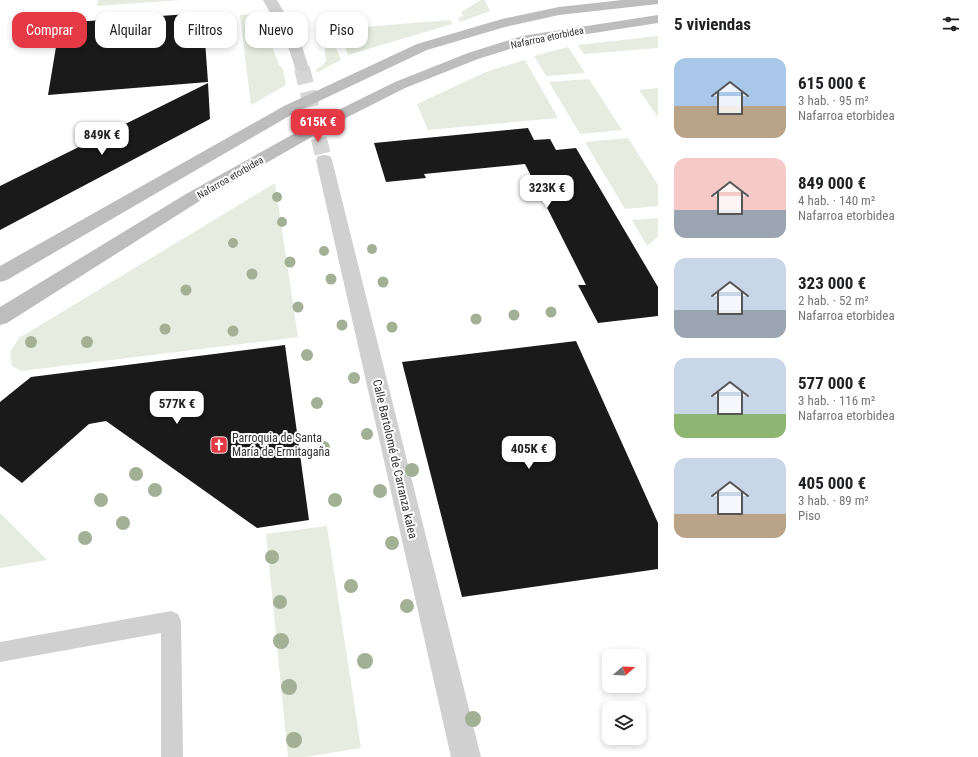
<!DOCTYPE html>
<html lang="es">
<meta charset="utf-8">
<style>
:root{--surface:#fff;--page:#f2f2f2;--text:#202124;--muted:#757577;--accent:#e63946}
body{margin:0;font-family:"Roboto Condensed",sans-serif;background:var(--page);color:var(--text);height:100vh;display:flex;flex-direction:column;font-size:15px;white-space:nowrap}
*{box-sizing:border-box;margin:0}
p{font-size:13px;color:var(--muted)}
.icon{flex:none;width:22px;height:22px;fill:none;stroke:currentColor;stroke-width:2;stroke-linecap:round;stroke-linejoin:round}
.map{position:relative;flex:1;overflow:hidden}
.drawer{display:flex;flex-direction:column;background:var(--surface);width:320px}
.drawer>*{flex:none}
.guide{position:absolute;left:12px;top:12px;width:380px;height:36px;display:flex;gap:8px}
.needle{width:26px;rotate:71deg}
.controls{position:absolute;left:602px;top:649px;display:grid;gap:8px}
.controls a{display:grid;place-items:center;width:44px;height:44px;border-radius:8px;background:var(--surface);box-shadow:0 2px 6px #0003;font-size:20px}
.price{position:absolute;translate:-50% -34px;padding:0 9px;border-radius:8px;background:#fff;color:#222;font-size:13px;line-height:26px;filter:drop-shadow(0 1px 2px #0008)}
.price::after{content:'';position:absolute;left:50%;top:24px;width:12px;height:9px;margin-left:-6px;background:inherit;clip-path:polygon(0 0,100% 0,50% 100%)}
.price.on{background:var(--accent);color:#fff}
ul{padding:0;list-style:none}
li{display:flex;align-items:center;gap:12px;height:100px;padding:0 16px}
li span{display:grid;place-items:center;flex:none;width:112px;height:80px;border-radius:12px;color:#555}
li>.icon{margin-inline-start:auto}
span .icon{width:48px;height:48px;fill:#fffc;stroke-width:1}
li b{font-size:17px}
h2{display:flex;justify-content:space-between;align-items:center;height:48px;padding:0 16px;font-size:17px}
.chip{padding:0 14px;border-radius:12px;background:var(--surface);box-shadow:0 2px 6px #0003;font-size:14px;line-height:36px}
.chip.on{background:var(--accent);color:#fff}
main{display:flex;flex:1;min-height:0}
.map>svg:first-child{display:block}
</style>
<main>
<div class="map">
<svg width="658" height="757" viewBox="0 0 658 757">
<rect width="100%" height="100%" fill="#fff"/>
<path fill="#e6ecdf" d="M 98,0 L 182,0 L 97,6 Z
M 481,0 L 485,0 L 490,11 L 460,22 L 458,18 L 463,16 L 461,12 Z
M 257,14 L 267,33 L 279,65 L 283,69 L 286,85 L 251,105 L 240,15 Z
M 450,20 L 452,24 L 348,55 L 338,29 Z
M 323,30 L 329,31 L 341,60 L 318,72 L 315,70 L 322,66 L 326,61 Z
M 658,36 L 658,48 L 584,54 L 578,45 Z
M 568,47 L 585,73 L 546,76 L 534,56 Z
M 525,60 L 558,118 L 428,130 L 417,104 L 486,72 Z
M 589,79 L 622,130 L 580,134 L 549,82 Z
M 658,88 L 658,117 L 639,90 Z
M 628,138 L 658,185 L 658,206 L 625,209 L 585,142 Z
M 275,183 L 298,337 L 21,371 L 12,366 L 10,352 L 19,338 Z
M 658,218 L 658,237 L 647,246 L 632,220 Z
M 0,513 L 47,560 L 0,568 Z
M 327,526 L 361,748 L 305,757 L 288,757 L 266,534 Z"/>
<path fill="#1a1a1a" d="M 203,13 L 208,82 L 48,95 L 60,23 Z
M 208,83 L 210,119 L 0,230 L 0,186 Z
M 528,128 L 534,140 L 550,139 L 556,150 L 576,148 L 658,287 L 658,316 L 598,323 L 578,285 L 586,285 L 525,164 L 424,174 L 426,178 L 386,182 L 374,143 Z
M 576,341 L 658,523 L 658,569 L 462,597 L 402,362 Z
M 285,345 L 309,520 L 257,528 L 106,421 L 89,424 L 22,483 L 0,466 L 0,402 L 31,377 Z"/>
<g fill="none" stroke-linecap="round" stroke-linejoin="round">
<path stroke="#d6d6d6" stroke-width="16" stroke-dasharray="16 8" stroke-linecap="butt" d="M 302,68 L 324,160"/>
<path fill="#d0d0d0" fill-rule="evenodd" d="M 171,611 L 178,614 L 181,621 L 183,757 L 161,757 L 161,633 L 0,662 L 0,642 Z"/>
<path fill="#d0d0d0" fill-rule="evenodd" d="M 263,0 L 277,0 L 301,43 L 309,68 L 307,71 L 302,72 L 297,71 L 295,68 L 287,43 Z
M 324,155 L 330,156 L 332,160 L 481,757 L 451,757 L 316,160 L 318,156 Z"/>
<path fill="#bdbdbd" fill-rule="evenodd" d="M 622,0 L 658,0 L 658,4 L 559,15 L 505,27 L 427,50 L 296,112 L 7,280 L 0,282 L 0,266 L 284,106 L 417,44 L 502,19 L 559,7 Z
M 658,15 L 658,23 L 529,43 L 478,59 L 405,88 L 336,123 L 198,202 L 7,323 L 0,325 L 0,307 L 186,194 L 324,117 L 395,82 L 468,53 L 522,36 Z"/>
</g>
<g fill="#a2b095">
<circle cx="277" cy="197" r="5"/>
<circle cx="282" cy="222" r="5"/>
<circle cx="233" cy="243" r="5"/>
<circle cx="372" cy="249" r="5"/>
<circle cx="324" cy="251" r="5"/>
<circle cx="290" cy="262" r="5.5"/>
<circle cx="252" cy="274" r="5.5"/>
<circle cx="331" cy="279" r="5.5"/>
<circle cx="383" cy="282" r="5.5"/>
<circle cx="186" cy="290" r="5.5"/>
<circle cx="298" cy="307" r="5.5"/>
<circle cx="551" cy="312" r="5.5"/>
<circle cx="514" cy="315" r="5.5"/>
<circle cx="476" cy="319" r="5.5"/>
<circle cx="342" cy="325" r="5.5"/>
<circle cx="392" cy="327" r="5.5"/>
<circle cx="165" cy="329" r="5.5"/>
<circle cx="233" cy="331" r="5.5"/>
<circle cx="31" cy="342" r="6"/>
<circle cx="87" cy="342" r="6"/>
<circle cx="307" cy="355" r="6"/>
<circle cx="354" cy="378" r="6"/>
<circle cx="317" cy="403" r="6"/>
<circle cx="367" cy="434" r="6"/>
<circle cx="324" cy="447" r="6"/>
<circle cx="412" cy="470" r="7"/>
<circle cx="136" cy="474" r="7"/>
<circle cx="155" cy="490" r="7"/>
<circle cx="380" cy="491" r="7"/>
<circle cx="101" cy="500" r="7"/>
<circle cx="335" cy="500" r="7"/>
<circle cx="123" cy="523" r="7"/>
<circle cx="85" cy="538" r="7"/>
<circle cx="392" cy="543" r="7"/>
<circle cx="272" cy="557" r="7"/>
<circle cx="351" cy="586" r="7"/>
<circle cx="280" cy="602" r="7"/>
<circle cx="407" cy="606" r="7"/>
<circle cx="281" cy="641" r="8"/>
<circle cx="365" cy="661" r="8"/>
<circle cx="289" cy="687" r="8"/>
<circle cx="473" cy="719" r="8"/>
<circle cx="294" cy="740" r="8"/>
</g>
<defs>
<symbol id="church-square" viewBox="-11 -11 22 22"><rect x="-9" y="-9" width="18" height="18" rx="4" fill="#e63946" stroke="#fff"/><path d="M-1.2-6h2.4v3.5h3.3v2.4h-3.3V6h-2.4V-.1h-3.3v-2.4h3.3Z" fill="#fff"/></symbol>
</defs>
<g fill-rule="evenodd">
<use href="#church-square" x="209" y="435" width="20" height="20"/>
</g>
<g text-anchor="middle" stroke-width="4" stroke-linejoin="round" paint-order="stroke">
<g font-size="10" fill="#333" stroke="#fff">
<text transform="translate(547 37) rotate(-12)" y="4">Nafarroa etorbidea</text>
<text transform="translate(230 177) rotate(-30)" y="4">Nafarroa etorbidea</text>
</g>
<g font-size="12" fill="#333" stroke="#fff" text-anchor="start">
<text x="232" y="442">Parroquia de Santa<tspan x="232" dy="14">María de Ermitagaña</tspan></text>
</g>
<g font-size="12" fill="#333" stroke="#fff">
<text transform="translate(395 459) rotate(77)" y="4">Calle Bartolomé de Carranza kalea</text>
</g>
</g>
</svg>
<div class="controls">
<a><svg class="needle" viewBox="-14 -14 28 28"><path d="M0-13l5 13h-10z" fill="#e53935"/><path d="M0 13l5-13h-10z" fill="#757577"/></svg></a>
<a><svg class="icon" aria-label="layers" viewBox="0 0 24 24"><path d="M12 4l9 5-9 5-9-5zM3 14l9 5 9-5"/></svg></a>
</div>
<b class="price on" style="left:318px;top:143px">615K €</b>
<b class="price" style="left:102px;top:156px">849K €</b>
<b class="price" style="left:547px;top:209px">323K €</b>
<b class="price" style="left:177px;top:425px">577K €</b>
<b class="price" style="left:529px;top:470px">405K €</b>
<div class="guide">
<a class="chip on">Comprar</a>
<a class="chip">Alquilar</a>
<a class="chip">Filtros</a>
<a class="chip">Nuevo</a>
<a class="chip">Piso</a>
</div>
</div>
<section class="drawer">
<h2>5 viviendas<svg class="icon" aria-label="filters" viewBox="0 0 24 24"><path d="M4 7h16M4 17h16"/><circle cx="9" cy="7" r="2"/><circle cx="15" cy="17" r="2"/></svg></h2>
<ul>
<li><span style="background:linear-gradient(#a9c7e8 60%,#b9a48a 0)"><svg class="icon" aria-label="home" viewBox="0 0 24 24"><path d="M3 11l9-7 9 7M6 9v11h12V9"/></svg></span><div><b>615 000 €</b><p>3 hab. · 95 m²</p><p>Nafarroa etorbidea</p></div></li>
<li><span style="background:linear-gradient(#f6c9c9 65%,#9aa5b1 0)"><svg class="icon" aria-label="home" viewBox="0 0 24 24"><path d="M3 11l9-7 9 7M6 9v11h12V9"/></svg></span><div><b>849 000 €</b><p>4 hab. · 140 m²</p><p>Nafarroa etorbidea</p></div></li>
<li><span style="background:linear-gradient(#c9d6e8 65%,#9aa5b1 0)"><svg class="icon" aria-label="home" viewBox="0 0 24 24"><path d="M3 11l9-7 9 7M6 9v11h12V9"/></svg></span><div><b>323 000 €</b><p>2 hab. · 52 m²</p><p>Nafarroa etorbidea</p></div></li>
<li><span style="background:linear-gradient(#c9d6e8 70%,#8fb573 0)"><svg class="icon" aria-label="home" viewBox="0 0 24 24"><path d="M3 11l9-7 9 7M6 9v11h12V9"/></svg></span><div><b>577 000 €</b><p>3 hab. · 116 m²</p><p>Nafarroa etorbidea</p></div></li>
<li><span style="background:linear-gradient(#c9d6e8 70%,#b9a48a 0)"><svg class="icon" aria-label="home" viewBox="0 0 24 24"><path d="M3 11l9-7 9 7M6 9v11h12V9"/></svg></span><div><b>405 000 €</b><p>3 hab. · 89 m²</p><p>Piso</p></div></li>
</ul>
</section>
</main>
